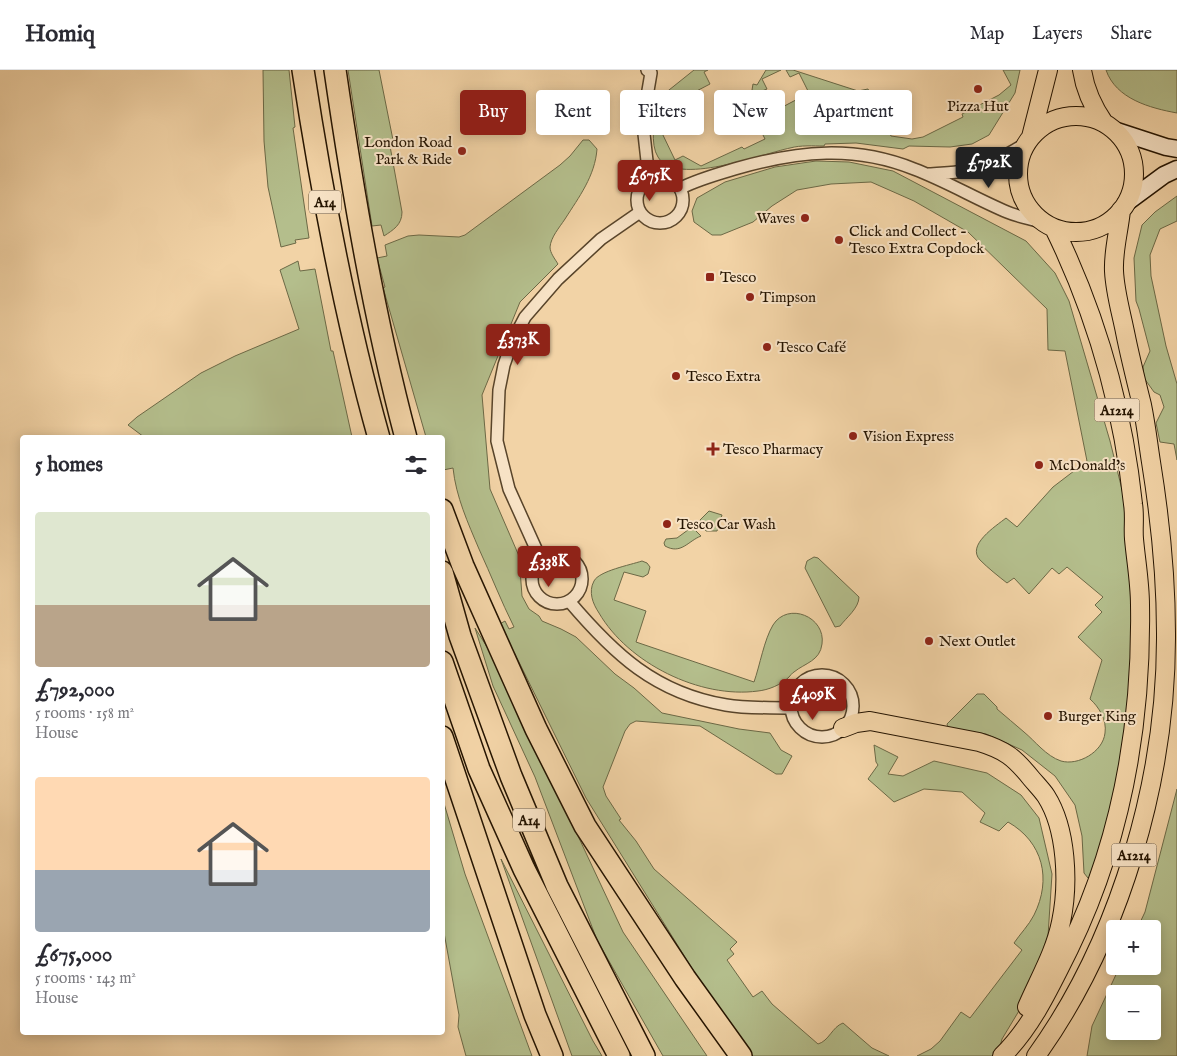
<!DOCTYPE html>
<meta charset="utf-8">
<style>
:root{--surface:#fff;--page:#f7f7f7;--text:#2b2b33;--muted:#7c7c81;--line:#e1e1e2;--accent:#8f2418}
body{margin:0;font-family:"IM FELL English",serif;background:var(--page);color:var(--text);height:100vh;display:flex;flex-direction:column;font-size:19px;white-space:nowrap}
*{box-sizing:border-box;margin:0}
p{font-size:16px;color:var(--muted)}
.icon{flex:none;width:28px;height:28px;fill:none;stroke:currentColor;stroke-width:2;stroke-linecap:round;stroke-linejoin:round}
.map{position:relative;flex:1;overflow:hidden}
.details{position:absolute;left:20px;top:365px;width:425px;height:600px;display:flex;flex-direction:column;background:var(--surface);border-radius:5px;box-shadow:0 2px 12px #0003}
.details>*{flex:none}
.hud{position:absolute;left:460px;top:20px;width:475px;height:45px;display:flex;gap:10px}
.tools{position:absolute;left:1106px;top:850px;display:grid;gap:10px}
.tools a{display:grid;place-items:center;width:55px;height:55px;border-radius:5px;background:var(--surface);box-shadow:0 2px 12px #0003;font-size:25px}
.price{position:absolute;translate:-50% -42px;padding:0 11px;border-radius:5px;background:var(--accent);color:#fff;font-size:16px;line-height:32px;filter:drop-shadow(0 1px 2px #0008)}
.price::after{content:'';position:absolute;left:50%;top:30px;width:15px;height:11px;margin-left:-8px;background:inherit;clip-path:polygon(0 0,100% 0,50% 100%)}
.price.current{background:#222;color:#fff}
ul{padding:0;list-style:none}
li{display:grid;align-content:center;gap:10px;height:265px;padding:0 15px}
li span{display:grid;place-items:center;height:155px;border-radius:5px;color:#555}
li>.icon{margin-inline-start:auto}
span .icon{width:90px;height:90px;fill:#fffc;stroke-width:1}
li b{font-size:21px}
h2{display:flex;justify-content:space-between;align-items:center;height:60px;padding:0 15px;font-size:21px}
.pill{padding:0 18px;border-radius:5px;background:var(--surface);box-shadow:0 2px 12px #0003;font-size:18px;line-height:45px}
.pill.current{background:var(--accent);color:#fff}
header{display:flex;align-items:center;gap:30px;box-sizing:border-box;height:70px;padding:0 25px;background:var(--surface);border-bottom:1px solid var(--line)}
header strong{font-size:24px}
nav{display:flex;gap:28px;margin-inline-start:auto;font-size:18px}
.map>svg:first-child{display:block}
</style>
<header>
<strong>Homiq</strong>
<nav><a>Map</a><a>Layers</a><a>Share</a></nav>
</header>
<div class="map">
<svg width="1177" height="986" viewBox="0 0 1177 986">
<rect width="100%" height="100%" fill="#f2d3a6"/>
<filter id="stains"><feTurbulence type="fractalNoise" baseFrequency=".004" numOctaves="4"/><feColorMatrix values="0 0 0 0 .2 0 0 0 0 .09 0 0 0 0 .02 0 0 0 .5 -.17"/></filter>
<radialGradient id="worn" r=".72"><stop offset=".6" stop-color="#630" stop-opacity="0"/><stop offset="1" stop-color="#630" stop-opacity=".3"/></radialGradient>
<path fill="#b4be8c" stroke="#6c6946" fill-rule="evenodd" d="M 263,0 L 289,0 L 295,57 L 293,58 L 309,168 L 295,170 L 296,173 L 281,177 L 268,117 L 264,71 Z
M 348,0 L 379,0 L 394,75 L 390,76 L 402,142 C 402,155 393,160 384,166 L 381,155 L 372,156 Z
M 694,0 L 708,0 L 704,2 L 710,14 L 660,40 L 668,57 L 661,61 L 675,90 L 683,86 L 701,96 L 742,77 L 744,79 L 765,69 L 756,51 L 809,23 L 799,3 L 790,7 L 786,0 L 793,0 L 858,21 L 868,19 L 891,66 L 912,69 L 923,67 L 963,47 L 962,44 L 999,25 L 1011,15 L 1003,0 L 1020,0 L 1015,23 L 989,65 L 972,74 L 950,77 L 909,76 L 903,79 L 856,73 L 825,74 L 824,76 C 813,76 801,75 790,78 C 762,84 676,117 658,87 C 650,75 654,48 656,34 L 661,34 L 664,24 Z
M 766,0 L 781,0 L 762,9 L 767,19 L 757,23 L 752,20 L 753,14 L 757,15 Z
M 1106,0 L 1177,0 L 1177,43 C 1150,38 1116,29 1106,0 Z
M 583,70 L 589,70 L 597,79 C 595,106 579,127 565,149 C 559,158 551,167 550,177 C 550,183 555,189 558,194 L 520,232 L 482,325 L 490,419 L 519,486 L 522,526 L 529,539 L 539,546 L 542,551 L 561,559 L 576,567 L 615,604 L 634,618 L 662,643 L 739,659 L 770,663 L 781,680 L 792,686 L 782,704 L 776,704 L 700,656 L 636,651 L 630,654 L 625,661 L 603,717 L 606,726 L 621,749 L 619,750 L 636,771 L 654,799 L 737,872 L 730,879 L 734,884 L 727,890 L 753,927 L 762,921 L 772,934 L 818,974 C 829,971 832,957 843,953 L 872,978 L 889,986 L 752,986 L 698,908 L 586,728 L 515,584 L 498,555 L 505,551 L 509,559 L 514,557 C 501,531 491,505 479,479 C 468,453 456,427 453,398 L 443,400 L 442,368 L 426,367 L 384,221 L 383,218 L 385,217 L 377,188 L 387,186 L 385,175 L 408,166 L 419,165 L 459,167 L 465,165 L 560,95 L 570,86 Z
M 816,91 L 849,92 L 893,101 L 1026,171 L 1055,203 L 1069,231 L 1110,371 L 1127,440 L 1133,497 L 1134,604 L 1119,716 L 1092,807 L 1088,808 L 1084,803 L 1082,766 L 1075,735 L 1055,706 L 1022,680 L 986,664 L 948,658 L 947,654 L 977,624 L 984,624 L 997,637 L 997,639 C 1006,647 1015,654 1024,662 C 1035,671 1046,686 1061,691 C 1078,696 1103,682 1105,663 C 1107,650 1099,637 1090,629 L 1102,590 L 1078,567 L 1102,542 L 1095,535 L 1103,527 L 1067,497 L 1059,504 L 1052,498 L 1029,524 L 1014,508 L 1007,513 C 998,506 988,498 980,490 C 966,475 996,456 1006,448 L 1017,457 L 1053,417 L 1087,391 L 1065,281 L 1048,280 L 1047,239 L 968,162 L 914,131 L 871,112 L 831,114 L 797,120 L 772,136 L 753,152 L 721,165 L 712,165 L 694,152 L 692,141 L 697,128 L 725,112 L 775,97 Z
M 1177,126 L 1177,151 L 1160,159 L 1150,185 L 1151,206 L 1166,276 L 1177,314 L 1177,390 L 1174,374 L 1160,372 L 1156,353 L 1164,337 L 1160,325 L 1154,322 L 1144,308 L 1143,297 L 1150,281 L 1139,239 L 1136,231 L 1134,188 L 1142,155 L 1155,142 Z
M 298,191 L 300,201 L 315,199 L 331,281 L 333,281 L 352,367 L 144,367 L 128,355 L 137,347 L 201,303 L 235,286 L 299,259 L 280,200 Z
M 709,441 L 722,445 L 717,461 L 706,461 L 700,450 Z
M 692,457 L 701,466 C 688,471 681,485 665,476 L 664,473 L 666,469 L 677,468 Z
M 814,487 L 818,488 L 859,527 C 859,538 846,548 840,556 L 835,557 L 834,555 L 805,498 L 807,491 Z
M 642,491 L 647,493 L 650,497 L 648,504 L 643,507 L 624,502 L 614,530 L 646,541 L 636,572 L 754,612 C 760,595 764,570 773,555 C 788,531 826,547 822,574 C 820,591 805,593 794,602 C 792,603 790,606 789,607 C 781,615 768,620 758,621 C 700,629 628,593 599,543 C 593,534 588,522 594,511 C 599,501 630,495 642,491 Z
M 475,558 L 496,591 L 623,862 L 707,986 L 663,986 L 597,870 L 535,707 L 493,616 Z
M 874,675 L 898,687 L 888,704 L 903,706 L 934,691 L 987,703 L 1021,725 L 1039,748 L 1052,804 L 1048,866 L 1040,906 L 1002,969 L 999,980 L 992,986 L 917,986 L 931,979 L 940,971 L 961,942 L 970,948 L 1022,880 L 1014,873 C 1020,864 1029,855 1034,845 C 1052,809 1043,772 1008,752 L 999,761 L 980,752 L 985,743 L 962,722 L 924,719 L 894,732 L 868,709 L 878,695 L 876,692 Z
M 1177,719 L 1177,986 L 1087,986 L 1092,956 L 1120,896 L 1152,896 L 1152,859 L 1137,859 L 1145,842 ZM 1115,924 L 1152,924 L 1152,961 L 1115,961 Z
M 443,730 L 465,804 L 532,986 L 466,986 L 458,957 L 459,945 L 443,857 Z
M 501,789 L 593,971 L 602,986 L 572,986 Z"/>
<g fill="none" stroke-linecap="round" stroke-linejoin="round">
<defs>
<path id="street" d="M 647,0 L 651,3 L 645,38 L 644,64 L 649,109
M 929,104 C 940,103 953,103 964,101 C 988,96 1007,85 1028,72
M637 130a23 23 0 1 1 46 0a23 23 0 1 1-46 0Z
M 681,118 C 699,109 718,104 738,98 C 799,81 854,75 914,99 C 946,111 976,129 1007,142 C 1019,147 1032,149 1044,153
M532 509a25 25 0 1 1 50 0a25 25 0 1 1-50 0Z
M 541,490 L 509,419 L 497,371 L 499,320 L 504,295 L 512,272 L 525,247 L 558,209 L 601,169 L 640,142
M 569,531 C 614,584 655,623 726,635 C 747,639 770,637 791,638
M791 636a31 31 0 1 1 62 0a31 31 0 1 1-62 0Z"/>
<path id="secondary" d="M 1114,60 L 1166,77 L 1177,79
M 1126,133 L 1164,105 L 1177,99"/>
<path id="primary" d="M 1082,0 C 1085,20 1093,37 1104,53
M1018 104a58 58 0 1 1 116 0a58 58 0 1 1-116 0Z
M 1031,67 L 1048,0
M 843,658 L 856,653 L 870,651 L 979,672 C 1005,680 1014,687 1031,708 C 1036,714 1042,720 1046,726 C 1067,759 1069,814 1061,852 C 1055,882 1039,909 1027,937
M 1002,986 C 1032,957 1051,915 1069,879 C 1122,770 1142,655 1140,535 C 1140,513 1136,491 1134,469 C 1133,458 1135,446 1133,434 C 1123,339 1096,244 1054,158
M 1036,986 C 1121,868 1167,707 1166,563 C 1166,505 1160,448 1151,392 C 1148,373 1146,354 1142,335 C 1136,311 1130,287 1125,262 C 1121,242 1115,222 1114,201 C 1113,181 1119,161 1121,140"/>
<path id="highway" d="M 303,0 C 322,124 345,247 379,368
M 335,0 C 353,123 374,247 406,368
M 442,440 L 463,496 L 536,659 L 585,756 L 685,908 L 741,986
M 442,502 L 460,566 L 511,706 L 557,816 L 644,986
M 442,592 L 479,699 L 524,799 L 619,986
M 442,667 L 535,945 L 552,986"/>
</defs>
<use href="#street" stroke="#58442a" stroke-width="14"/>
<use href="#secondary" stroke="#251400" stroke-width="19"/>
<use href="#primary" stroke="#251400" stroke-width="20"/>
<use href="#highway" stroke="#251400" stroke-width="24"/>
<use href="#street" stroke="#f7e2c5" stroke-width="11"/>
<use href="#secondary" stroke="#f7e2c5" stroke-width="16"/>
<use href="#primary" stroke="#f2d3a6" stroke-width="18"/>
<use href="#highway" stroke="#f2d3a6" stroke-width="21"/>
</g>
<g fill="#8f2418" stroke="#f7e2c5" stroke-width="2">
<circle cx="978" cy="19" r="5"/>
<circle cx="462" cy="81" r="5"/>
<circle cx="805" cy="148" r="5"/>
<circle cx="839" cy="170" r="5"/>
<rect x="705" y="202" width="10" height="10" rx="2.5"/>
<circle cx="750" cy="227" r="5"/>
<circle cx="767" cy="277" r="5"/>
<circle cx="676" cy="306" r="5"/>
<circle cx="853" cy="366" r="5"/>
<path d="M710.5 371.5h5v5h5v5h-5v5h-5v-5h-5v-5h5z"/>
<circle cx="1039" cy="395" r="5"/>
<circle cx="667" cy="454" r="5"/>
<circle cx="929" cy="571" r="5"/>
<circle cx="1048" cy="646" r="5"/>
</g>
<g text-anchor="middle" stroke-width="4" stroke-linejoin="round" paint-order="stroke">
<g fill="#f7e2c5" stroke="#64523b" stroke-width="1">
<rect x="309" y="120.5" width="32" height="23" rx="4"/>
<rect x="1094.5" y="328.5" width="45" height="23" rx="4"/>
<rect x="513" y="738.5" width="32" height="23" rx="4"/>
<rect x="1111.5" y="773.5" width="45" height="23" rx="4"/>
</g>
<g font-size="14" font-weight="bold" fill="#251400">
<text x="325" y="137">A14</text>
<text x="1117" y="345">A1214</text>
<text x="529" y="755">A14</text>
<text x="1134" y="790">A1214</text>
</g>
<g font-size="15" fill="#251400" stroke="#f7e2c5" text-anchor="start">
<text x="978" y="41" text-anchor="middle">Pizza Hut</text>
<text x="452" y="77" text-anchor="end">London Road<tspan x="452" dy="17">Park &amp; Ride</tspan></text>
<text x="795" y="153" text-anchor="end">Waves</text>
<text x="849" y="166">Click and Collect -<tspan x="849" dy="17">Tesco Extra Copdock</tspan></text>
<text x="720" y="212">Tesco</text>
<text x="760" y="232">Timpson</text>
<text x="777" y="282">Tesco Café</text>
<text x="686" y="311">Tesco Extra</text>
<text x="863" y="371">Vision Express</text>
<text x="723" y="384">Tesco Pharmacy</text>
<text x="1049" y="400">McDonald's</text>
<text x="677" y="459">Tesco Car Wash</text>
<text x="939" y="576">Next Outlet</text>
<text x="1058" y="651">Burger King</text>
</g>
</g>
<rect width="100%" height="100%" filter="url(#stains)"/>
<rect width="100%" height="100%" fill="url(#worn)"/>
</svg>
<div class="tools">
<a>+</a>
<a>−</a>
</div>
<b class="price current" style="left:989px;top:119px">£792K</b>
<b class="price" style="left:650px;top:132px">£675K</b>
<b class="price" style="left:518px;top:296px">£373K</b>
<b class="price" style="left:549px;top:518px">£338K</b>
<b class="price" style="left:813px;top:651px">£409K</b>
<div class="hud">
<a class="pill current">Buy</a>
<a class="pill">Rent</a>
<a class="pill">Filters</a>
<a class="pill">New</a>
<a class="pill">Apartment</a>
</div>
<section class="details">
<h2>5 homes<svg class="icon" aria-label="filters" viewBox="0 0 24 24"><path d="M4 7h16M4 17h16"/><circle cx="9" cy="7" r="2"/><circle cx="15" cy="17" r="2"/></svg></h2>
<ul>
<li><span style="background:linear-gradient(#dfe7d0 60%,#b9a48a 0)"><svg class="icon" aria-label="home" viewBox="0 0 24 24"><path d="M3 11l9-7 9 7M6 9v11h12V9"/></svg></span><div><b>£792,000</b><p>5 rooms · 158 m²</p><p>House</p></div></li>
<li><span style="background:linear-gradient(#ffd9b3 60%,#9aa5b1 0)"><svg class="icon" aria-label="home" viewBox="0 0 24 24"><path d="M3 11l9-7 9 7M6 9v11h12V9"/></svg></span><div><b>£675,000</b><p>5 rooms · 143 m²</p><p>House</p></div></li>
</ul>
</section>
</div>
